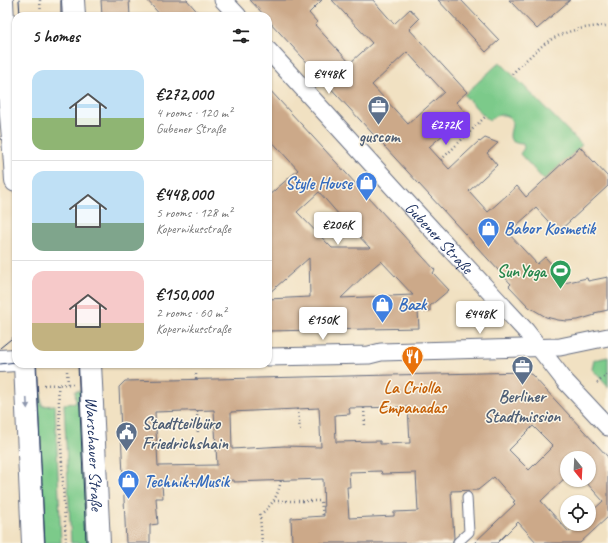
<!DOCTYPE html>
<meta charset="utf-8">
<style>
:root{--surface:#fff;--page:#f6f6f6;--text:#222;--muted:#767676;--line:#e0e0e0;--accent:#7c3aed}
body{margin:0;font-family:Caveat,sans-serif;background:var(--page);color:var(--text);height:100vh;display:flex;flex-direction:column;font-size:15px;white-space:nowrap}
*{box-sizing:border-box;margin:0}
p{font-size:13px;color:var(--muted)}
.icon{flex:none;width:22px;height:22px;fill:none;stroke:currentColor;stroke-width:2;stroke-linecap:round;stroke-linejoin:round}
.map{position:relative;flex:1;overflow:hidden}
.details{position:absolute;left:12px;top:12px;width:260px;height:356px;display:flex;flex-direction:column;background:var(--surface);border-radius:12px;box-shadow:0 1px 3px #0004}
.details>*{flex:none}
.needle{width:26px;rotate:162deg}
.tools{position:absolute;left:560px;top:451px;display:grid;gap:8px}
.tools a{display:grid;place-items:center;width:36px;height:36px;border-radius:50%;background:var(--surface);box-shadow:0 1px 3px #0004;font-size:20px}
.price{position:absolute;translate:-50% -34px;padding:0 9px;border-radius:4px;background:#fff;color:#222;font-size:13px;line-height:26px;filter:drop-shadow(0 1px 2px #0008)}
.price::after{content:'';position:absolute;left:50%;top:24px;width:12px;height:9px;margin-left:-6px;background:inherit;clip-path:polygon(0 0,100% 0,50% 100%)}
.price.current{background:var(--accent);color:#fff}
ul{padding:0;list-style:none}
li{display:flex;align-items:center;gap:12px;height:100px;padding:0 20px}
li+li{border-top:1px solid var(--line)}
li span{display:grid;place-items:center;flex:none;width:112px;height:80px;border-radius:12px;color:#555}
li>.icon{margin-inline-start:auto}
span .icon{width:48px;height:48px;fill:#fffc;stroke-width:1}
li b{font-size:17px}
h2{display:flex;justify-content:space-between;align-items:center;height:48px;padding:0 20px;font-size:17px}
.map>svg:first-child{display:block}
</style>
<div class="map">
<svg width="608" height="543" viewBox="0 0 608 543">
<rect width="100%" height="100%" fill="#fcf5e5"/>
<filter id="ink" filterUnits="userSpaceOnUse"><feTurbulence type="fractalNoise" baseFrequency=".025" numOctaves="2"/><feDisplacementMap in="SourceGraphic" scale="8" xChannelSelector="R" yChannelSelector="G"/><feConvolveMatrix kernelMatrix="1 2 1 2 8 2 1 2 1" color-interpolation-filters="sRGB"/></filter>
<filter id="wash" filterUnits="userSpaceOnUse"><feTurbulence type="fractalNoise" baseFrequency=".012" numOctaves="4" result="noise"/><feDisplacementMap in="SourceGraphic" scale="16" xChannelSelector="R" yChannelSelector="G"/><feGaussianBlur stdDeviation="0.9" result="paint"/><feColorMatrix in="noise" values="0 0 0 0 0 0 0 0 0 0 0 0 0 0 0 0 0 1.4 0 .05"/><feComposite in="paint" operator="in"/></filter>
<g filter="url(#wash)">
<rect width="100%" height="100%" fill="#f1e1c2"/>
<path fill="#7bca8a" stroke="#4b7c74" d="M 500,62 L 582,145 L 544,180 L 520,154 L 524,148 L 523,144 C 519,144 514,143 511,140 C 507,132 518,121 507,116 C 500,113 494,117 488,120 L 464,95 Z
M 608,357 L 608,387 L 592,369 L 594,360 Z
M 75,391 L 82,391 L 89,543 L 71,543 L 64,404 L 76,403 Z
M 41,393 L 42,406 L 55,405 L 61,543 L 42,543 L 34,394 Z"/>
<g id="blocks">
<path fill="#cca989" fill-rule="evenodd" d="M 101,0 L 129,0 L 130,16 L 102,16 Z
M 147,0 L 187,0 L 201,16 L 161,16 Z
M 250,0 L 322,0 L 309,13 L 317,22 L 315,25 L 350,63 L 372,43 L 332,0 L 373,0 L 394,24 L 410,9 L 419,19 L 409,29 L 467,92 L 456,102 L 466,113 L 459,118 L 460,120 L 429,147 L 449,169 L 479,141 L 480,142 L 485,138 L 498,143 L 487,153 L 497,165 L 469,191 L 488,212 L 517,186 L 526,197 L 580,147 L 608,177 L 608,186 L 558,232 L 536,208 L 508,233 L 537,264 L 545,257 L 558,271 L 565,275 L 564,283 L 587,278 L 588,281 L 608,277 L 608,310 L 594,313 L 595,315 L 578,320 L 567,321 L 558,320 L 546,317 L 529,307 L 509,286 L 511,284 L 268,20 L 268,16 L 265,16 ZM 407,52 L 444,92 L 408,124 L 372,85 Z
M 438,0 L 461,0 L 499,40 L 486,52 Z
M 509,0 L 570,0 L 537,29 Z
M 268,88 L 435,270 L 433,273 L 449,290 L 430,306 L 430,311 L 418,311 L 419,328 L 268,331 L 268,299 L 310,297 L 309,258 L 268,294 L 268,196 L 298,170 L 268,137 ZM 319,192 L 340,216 L 370,248 L 332,248 L 297,212 ZM 381,261 L 413,295 L 341,298 L 369,271 Z
M 526,372 L 532,375 L 608,457 L 608,517 L 580,543 L 537,543 L 518,522 L 497,543 L 474,543 L 515,504 L 513,502 L 515,501 L 494,477 L 478,490 L 451,491 L 454,538 L 452,543 L 292,543 L 291,518 L 324,516 L 323,479 L 234,482 L 234,480 L 162,484 L 163,498 L 156,498 L 158,524 L 150,525 L 150,543 L 126,543 L 119,387 L 125,381 ZM 408,407 L 410,443 L 380,444 L 380,441 L 336,442 L 335,415 L 350,414 L 349,408 ZM 319,408 L 321,447 L 284,446 L 232,449 L 231,412 ZM 214,410 L 217,465 L 158,466 L 155,412 ZM 533,426 L 553,446 L 529,470 L 509,450 ZM 567,458 L 589,458 L 589,480 L 584,480 L 603,501 L 589,514 L 589,524 L 578,524 L 569,532 L 541,501 L 567,476 ZM 381,471 L 382,474 L 416,473 L 418,511 L 394,512 L 394,516 L 349,518 L 347,487 L 350,487 L 349,472 Z"/>
</g>
</g>
<g filter="url(#ink)">
<use href="#blocks" fill-opacity="0" stroke="#666d81" stroke-width="1"/>
<g fill="none" stroke-linecap="round" stroke-linejoin="round">
<defs>
<path id="lane" d="M 458,542 L 469,532 L 467,497"/>
<g id="street">
<path d="M 223,0 L 238,16"/>
<path id="s1" d="M 268,50 L 401,196 L 526,331 L 565,381 L 608,427"/>
<path d="M 268,357 L 369,355 L 381,352 L 560,347 L 608,337"/>
</g>
<path id="secondary" d="M 0,361 L 16,360"/>
<g id="primary">
<path d="M 2,0 C 4,61 13,120 16,181"/>
<path d="M 73,0 L 74,16"/>
<path d="M 25,364 L 33,543"/>
<path id="s2" d="M 90,364 L 99,543"/>
</g>
</defs>
<use href="#lane" stroke="#666d81" stroke-width="11"/>
<use href="#street" stroke="#666d81" stroke-width="19"/>
<use href="#secondary" stroke="#666d81" stroke-width="24"/>
<use href="#primary" stroke="#666d81" stroke-width="24"/>
<path stroke="#666d81" stroke-width="2.5" stroke-dasharray="1 3" stroke-linecap="butt" d="M 40,0 L 41,16
M 512,74 C 522,64 532,54 542,46 C 560,31 586,26 608,26
M 441,160 L 485,117
M 67,371 L 68,384
M 196,374 L 196,379
M 597,383 L 608,374
M 44,385 L 73,384
M 58,385 L 66,543
M 364,408 L 365,427
M 298,409 L 300,432
M 197,411 L 198,434
M 274,501 L 321,501 L 323,516
M 262,543 L 260,515 C 273,504 278,496 281,480"/>
<use href="#lane" stroke="#fff" stroke-width="9"/>
<use href="#street" stroke="#fff" stroke-width="17"/>
<use href="#secondary" stroke="#fff" stroke-width="22"/>
<use href="#primary" stroke="#fff" stroke-width="22"/>
<path stroke="#1b2f5e" stroke-width="1" d="M 19,0 L 20,16
M 61,0 L 61,16
M 0,348 L 16,335
M 0,364 L 16,362
M 36,364 L 45,543
M 78,364 L 86,543"/>
</g>
<defs><path id="oneway-solid" d="M-6-.8H1V-3.2L6.5 0L1 3.2V.8H-6Z"/></defs>
<use fill="#8d97ae" href="#oneway-solid" transform="translate(27 403) rotate(87)"/>
</g>
<defs>
<symbol id="office-pin" viewBox="-11 -11 22 30"><path d="M0 17L-7.5 6A9.5 9.5 0 1 1 7.5 6Z" fill="#5c6f8a" stroke="#fcf5e5"/><path d="M-6-3h4V-5.5h4V-3h4V5H-6ZM-1-4.5V-3h2v-1.5ZM-6 0V1H6V0Z" fill="#fff"/></symbol>
<symbol id="shop-pin" viewBox="-11 -11 22 30"><path d="M0 17L-7.5 6A9.5 9.5 0 1 1 7.5 6Z" fill="#3f7fe0" stroke="#fcf5e5"/><path d="M-5-2.5h2.3a2.7 3.5 0 0 1 5.4 0H5L5.5 6h-11ZM-1.5-2.5h3a1.5 2.3 0 0 0-3 0Z" fill="#fff"/></symbol>
<symbol id="stadium-pin" viewBox="-11 -11 22 30"><path d="M0 17L-7.5 6A9.5 9.5 0 1 1 7.5 6Z" fill="#2e9e5b" stroke="#fcf5e5"/><path d="M0-5a6.5 5 0 1 0 0 10a6.5 5 0 1 0 0-10ZM-3.5-1.8h7v3.6h-7Z" fill="#fff"/></symbol>
<symbol id="restaurant-pin" viewBox="-11 -11 22 30"><path d="M0 17L-7.5 6A9.5 9.5 0 1 1 7.5 6Z" fill="#e8710a" stroke="#fcf5e5"/><path d="M-5-6h1v4h1v-4h1v4h1v-4h1v5L-1.5 .5V6h-2V.5L-5-1ZM5-6V6H3V1.5H1.5Q1.5-4 5-6Z" fill="#fff"/></symbol>
<symbol id="civic-pin" viewBox="-11 -11 22 30"><path d="M0 17L-7.5 6A9.5 9.5 0 1 1 7.5 6Z" fill="#5c6f8a" stroke="#fcf5e5"/><path d="M-.6-6.5H3V-4.5H.6V-3L4-1V1h2V6H-6V1h2V-1L-.6-3ZM-1.2 2.5V6h2.4V2.5Z" fill="#fff"/></symbol>
</defs>
<g fill-rule="evenodd">
<use href="#office-pin" x="366" y="94" width="25" height="34"/>
<use href="#shop-pin" x="354" y="170" width="25" height="34"/>
<use href="#shop-pin" x="476" y="216" width="25" height="34"/>
<use href="#stadium-pin" x="548" y="258" width="25" height="34"/>
<use href="#shop-pin" x="370" y="292" width="25" height="34"/>
<use href="#restaurant-pin" x="400" y="344" width="25" height="34"/>
<use href="#office-pin" x="510" y="354" width="25" height="34"/>
<use href="#civic-pin" x="114" y="420" width="25" height="34"/>
<use href="#shop-pin" x="116" y="468" width="25" height="34"/>
</g>
<g text-anchor="middle" stroke-width="3" stroke-linejoin="round" paint-order="stroke">
<g font-size="17" font-weight="bold" fill="#4e5e75" stroke="#fcf5e5">
<text x="379" y="142">guscom</text>
<text x="522" y="402">Berliner<tspan x="522" dy="20">Stadtmission</tspan></text>
<text x="142" y="429" text-anchor="start">Stadtteilbüro<tspan x="142" dy="20">Friedrichshain</tspan></text>
</g>
<g font-size="17" font-weight="bold" fill="#366cbe" stroke="#fcf5e5" text-anchor="start">
<text x="352" y="189" text-anchor="end">Style House</text>
<text x="504" y="234">Babor Kosmetik</text>
<text x="398" y="310">Bazk</text>
<text x="144" y="487">Technik+Musik</text>
</g>
<g font-size="17" fill="#1b2f5e" stroke="#fcf5e5">
<text dy="6" stroke="none"><textPath href="#s1" startOffset="254">Gubener Straße</textPath></text>
<text dy="6" stroke="none"><textPath href="#s2" startOffset="90">Warschauer Straße</textPath></text>
</g>
<g font-size="17" font-weight="bold" fill="#27864d" stroke="#fcf5e5" text-anchor="end">
<text x="546" y="277">SunYoga</text>
</g>
<g font-size="17" font-weight="bold" fill="#c56008" stroke="#fcf5e5">
<text x="412" y="393">La Criolla<tspan x="412" dy="20">Empanadas</tspan></text>
</g>
</g>
</svg>
<div class="tools">
<a><svg class="needle" viewBox="-14 -14 28 28"><path d="M0-13l5 13h-10z" fill="#e53935"/><path d="M0 13l5-13h-10z" fill="#767676"/></svg></a>
<a><svg class="icon" aria-label="locate" viewBox="0 0 24 24"><circle cx="12" cy="12" r="6"/><path d="M12 2v4M12 18v4M2 12h4M18 12h4"/></svg></a>
</div>
<b class="price" style="left:329px;top:95px">€448K</b>
<b class="price current" style="left:446px;top:146px">€272K</b>
<b class="price" style="left:338px;top:246px">€206K</b>
<b class="price" style="left:480px;top:335px">€448K</b>
<b class="price" style="left:323px;top:341px">€150K</b>
<section class="details">
<h2>5 homes<svg class="icon" aria-label="filters" viewBox="0 0 24 24"><path d="M4 7h16M4 17h16"/><circle cx="9" cy="7" r="2"/><circle cx="15" cy="17" r="2"/></svg></h2>
<ul>
<li><span style="background:linear-gradient(#bfe0f5 60%,#8fb573 0)"><svg class="icon" aria-label="home" viewBox="0 0 24 24"><path d="M3 11l9-7 9 7M6 9v11h12V9"/></svg></span><div><b>€272,000</b><p>4 rooms · 120 m²</p><p>Gubener Straße</p></div></li>
<li><span style="background:linear-gradient(#bfe0f5 65%,#7fa58c 0)"><svg class="icon" aria-label="home" viewBox="0 0 24 24"><path d="M3 11l9-7 9 7M6 9v11h12V9"/></svg></span><div><b>€448,000</b><p>5 rooms · 128 m²</p><p>Kopernikusstraße</p></div></li>
<li><span style="background:linear-gradient(#f6c9c9 65%,#c2b280 0)"><svg class="icon" aria-label="home" viewBox="0 0 24 24"><path d="M3 11l9-7 9 7M6 9v11h12V9"/></svg></span><div><b>€150,000</b><p>2 rooms · 60 m²</p><p>Kopernikusstraße</p></div></li>
</ul>
</section>
</div>
